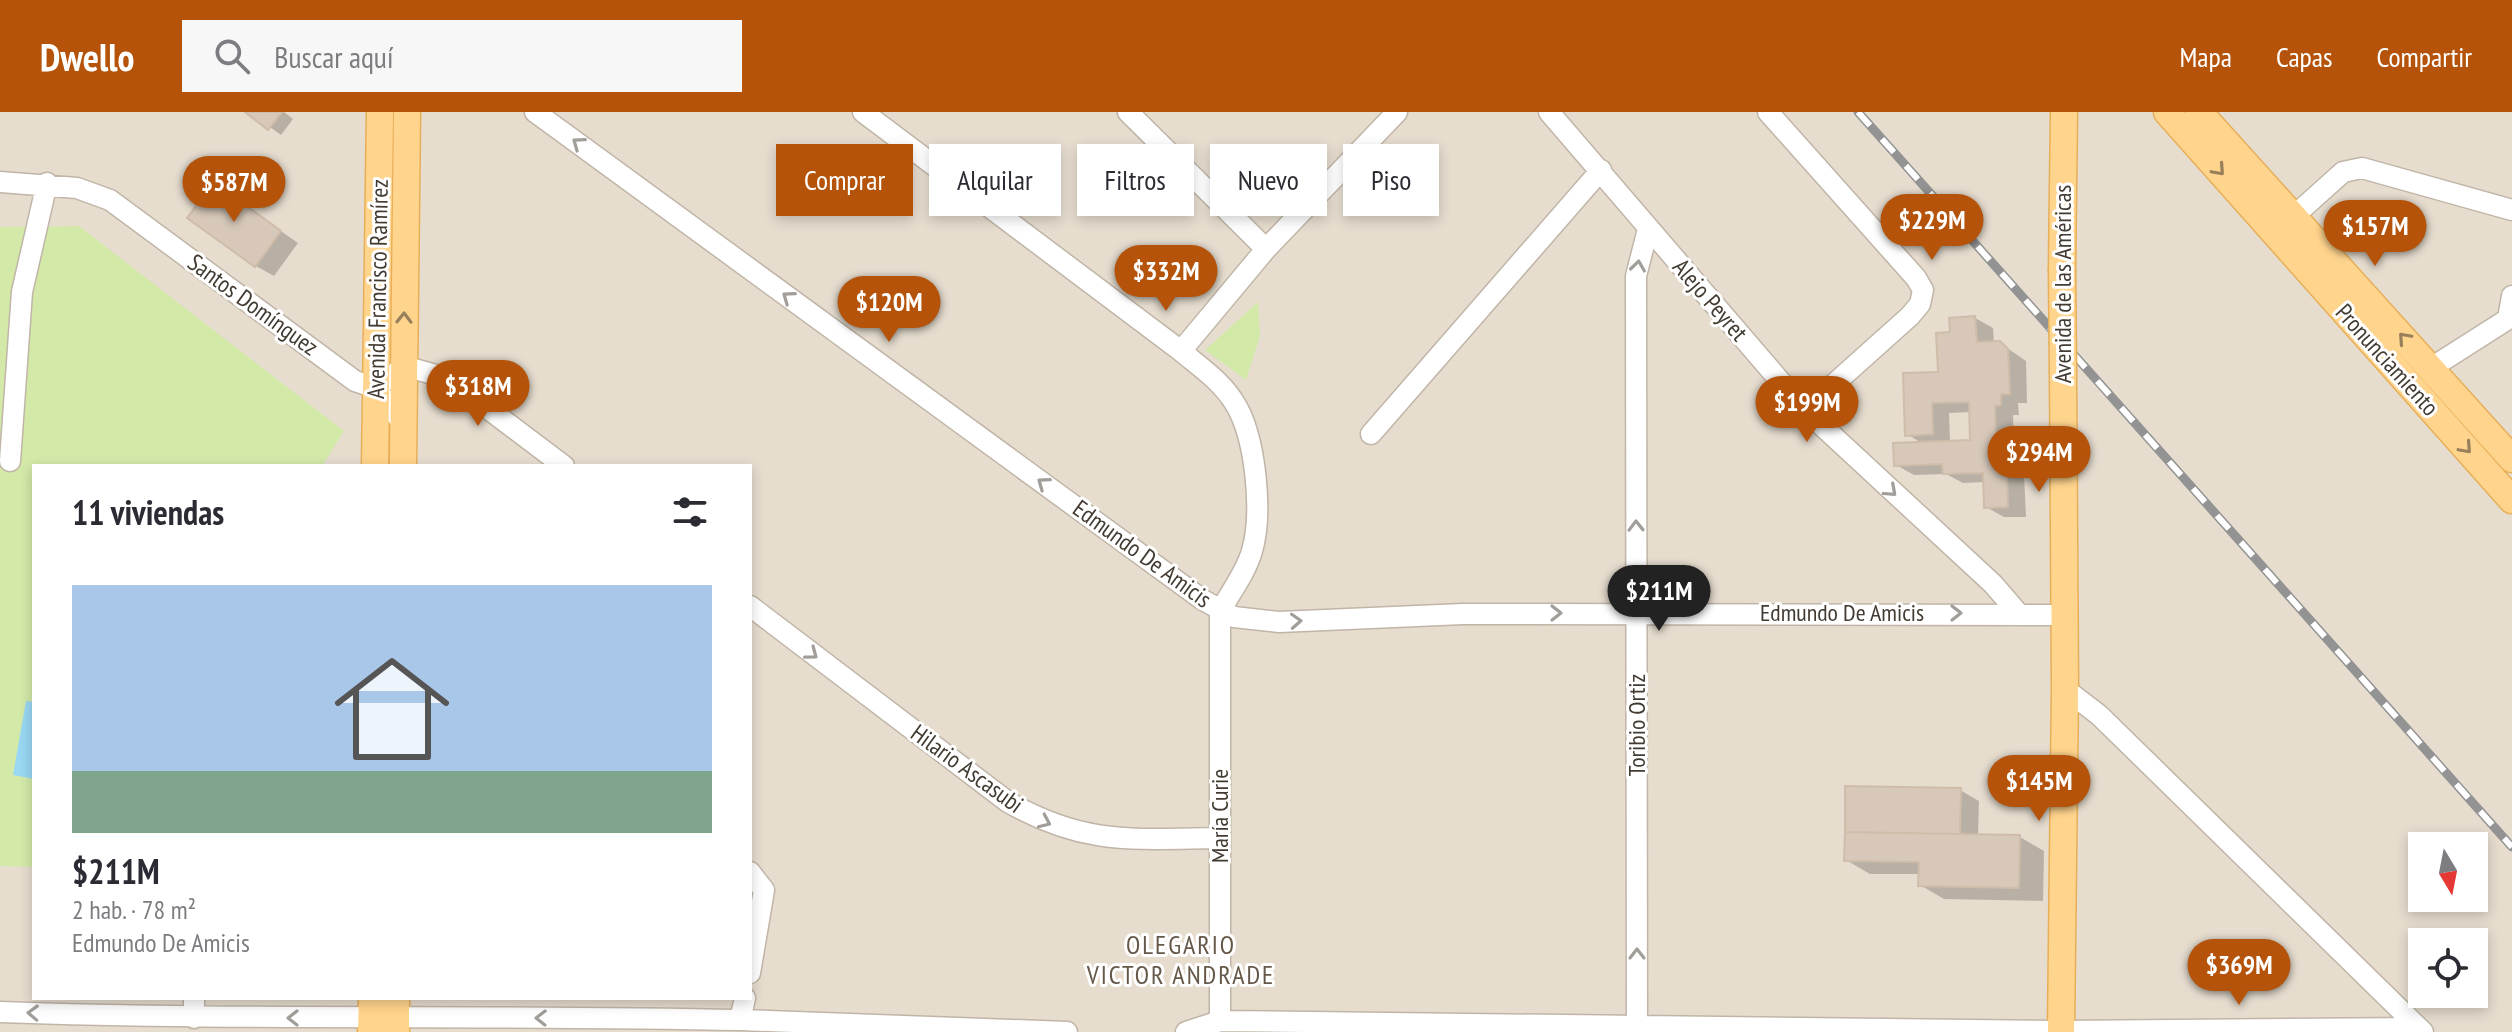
<!DOCTYPE html>
<html lang="es">
<meta charset="utf-8">
<style>
:root{--surface:#fff;--page:#f7f7f7;--text:#2b2b33;--muted:#7c7c81;--line:#e1e1e2;--accent:#b45309}
body{margin:0;font-family:"PT Sans Narrow",sans-serif;background:var(--page);color:var(--text);height:100vh;display:flex;flex-direction:column;font-size:30px;white-space:nowrap}
*{box-sizing:border-box;margin:0}
p{font-size:26px;color:var(--muted)}
.icon{flex:none;width:44px;height:44px;fill:none;stroke:currentColor;stroke-width:2;stroke-linecap:round;stroke-linejoin:round}
.map{position:relative;flex:1;overflow:hidden}
.drawer{position:absolute;left:32px;top:352px;width:720px;height:536px;display:flex;flex-direction:column;background:var(--surface);border-radius:0px;box-shadow:0 4px 12px #0003}
.drawer>*{flex:none}
.guide{position:absolute;left:776px;top:32px;width:760px;height:72px;display:flex;gap:16px}
.needle{width:52px;rotate:170deg}
.buttons{position:absolute;left:2408px;top:720px;display:grid;gap:16px}
.buttons a{display:grid;place-items:center;width:80px;height:80px;border-radius:0px;background:var(--surface);box-shadow:0 4px 12px #0003;font-size:40px}
.price{position:absolute;translate:-50% -68px;padding:0 18px;border-radius:28px;background:var(--accent);color:#fff;font-size:26px;line-height:52px;filter:drop-shadow(0 2px 4px #0008)}
.price::after{content:'';position:absolute;left:50%;top:48px;width:24px;height:18px;margin-left:-12px;background:inherit;clip-path:polygon(0 0,100% 0,50% 100%)}
.price.on{background:#222;color:#fff}
ul{padding:0;list-style:none}
li{display:grid;align-content:center;gap:16px;height:424px;padding:0 40px}
li+li{border-top:2px solid var(--line)}
li span{display:grid;place-items:center;height:248px;border-radius:0px;color:#555}
li>.icon{margin-inline-start:auto}
span .icon{width:144px;height:144px;fill:#fffc;stroke-width:1}
li b{font-size:34px}
h2{display:flex;justify-content:space-between;align-items:center;height:96px;padding:0 40px;font-size:34px}
.chip{padding:0 28px;border-radius:0px;background:var(--surface);box-shadow:0 4px 12px #0003;font-size:28px;line-height:72px}
.chip.on{background:var(--accent);color:#fff}
header{display:flex;align-items:center;gap:48px;box-sizing:border-box;height:112px;padding:0 40px;background:var(--accent);color:#fff}
header strong{font-size:38px}
nav{display:flex;gap:44px;margin-inline-start:auto;font-size:28px}
.search{width:560px;height:72px;background:var(--page);display:flex;align-items:center;gap:20px;box-sizing:border-box;padding:0 28px;border-radius:0px;color:var(--muted);font-size:30px}
.map>svg:first-child{display:block}
</style>
<header>
<strong>Dwello</strong>
<div class="search"><svg class="icon" aria-label="search" viewBox="0 0 24 24"><circle cx="10" cy="10" r="6"/><path d="M15 15l6 6"/></svg>Buscar aquí</div>
<nav><a>Mapa</a><a>Capas</a><a>Compartir</a></nav>
</header>
<div class="map">
<svg width="2512" height="920" viewBox="0 0 2512 920">
<rect width="100%" height="100%" fill="#f2ebe1"/>
<path fill="#e6ddcf" fill-rule="evenodd" d="M 0,0 L 2512,0 L 2512,920 L 0,920 ZM 34,354 L 750,354 L 750,886 L 34,886 ZM 2422,734 L 2474,734 L 2474,786 L 2422,786 ZM 2422,830 L 2474,830 L 2474,882 L 2422,882 Z"/>
<path fill="#d2e9a8" d="M 79,114 L 344,319 L 322,354 L 34,354 L 34,755 L 0,754 L 0,115 Z
M 1258,190 L 1260,224 L 1246,268 L 1205,238 Z"/>
<path fill="#99d7f3" d="M 26,589 L 34,590 L 34,667 L 13,663 Z"/>
<path fill="#0003" fill-rule="evenodd" d="M 249,0 L 284,0 L 293,7 L 281,23 Z
M 214,73 L 298,131 L 274,164 L 256,154 Z
M 1975,206 L 1993,216 L 1994,231 L 2000,231 L 2026,249 L 2027,291 L 2018,291 L 2019,303 L 2013,303 L 2014,334 L 2023,340 L 2026,405 L 2004,405 L 1986,395 L 1985,370 L 1963,371 L 1946,362 L 1914,363 L 1896,353 L 1923,332 L 1907,322 L 1940,262 L 1953,222 ZM 1971,300 L 1972,330 L 1950,330 L 1949,301 Z
M 1960,678 L 1979,689 L 1978,725 L 2020,725 L 2044,739 L 2043,789 L 1944,787 L 1920,773 L 1920,762 L 1870,762 L 1846,748 Z"/>
<path fill="#d7c8ba" stroke="#cfbdaa" stroke-width="2" d="M 245,0 L 282,0 L 268,18 Z
M 214,70 L 281,119 L 255,155 L 187,106 Z
M 1975,204 L 1977,230 L 2000,229 L 2008,237 L 2010,282 L 2001,282 L 2001,293 L 1995,294 L 1996,328 L 2006,328 L 2008,395 L 1984,396 L 1983,361 L 1943,362 L 1942,352 L 1894,354 L 1893,331 L 1970,328 L 1969,290 L 1932,291 L 1933,322 L 1905,324 L 1903,261 L 1938,260 L 1936,221 L 1950,220 L 1949,206 Z
M 1845,674 L 1961,676 L 1960,722 L 1845,720 Z
M 1845,720 L 2020,723 L 2019,776 L 1918,774 L 1919,750 L 1844,749 Z"/>
<g fill="none" stroke-linecap="round" stroke-linejoin="round">
<defs>
<path id="minor" d="M 535,0 L 1203,488 L 1234,505 L 1279,510 L 1463,502 L 2065,503
M 863,0 L 1181,239 C 1200,255 1221,269 1234,290 C 1256,324 1263,401 1252,439 C 1246,460 1231,480 1220,499
M 1128,0 L 1266,137
M 1549,0 L 1805,298 L 1993,472 L 2018,501
M 1768,0 L 1916,166 L 1923,178 L 1920,192 L 1910,204 L 1805,298
M 0,70 L 77,76 L 110,88 L 355,269 L 376,276 L 403,312
M 2294,104 L 2343,60 L 2362,56 L 2512,98
M 1181,239 L 1266,137 L 1397,0
M 2431,256 L 2508,207 L 2512,184
M 376,276 L 404,254 L 443,265 L 458,274 L 564,354
M 1371,322 L 1601,58
M 10,349 L 22,180 L 47,71
M 750,494 L 1008,690 C 1085,734 1134,727 1220,726
M 1220,499 L 1220,909
M 2065,577 L 2099,603 L 2423,920
M 750,760 L 764,778 L 750,861
M 0,900 C 247,909 493,902 740,908 C 849,911 958,917 1067,920
M 194,906 L 194,886
M 740,908 L 745,886
M 1186,920 L 1220,909 L 2061,919 L 2418,916
M 1637,920 L 1636,164 L 1648,117"/>
<path id="major" d="M 2167,0 L 2512,388
M 2199,0 L 2512,347
M 2062,157 L 2064,0
M 375,354 L 380,0
M 403,354 L 407,0
M 371,920 L 372,886
M 396,920 L 396,886
M 2061,920 L 2065,577 L 2063,261"/>
</defs>
<use href="#minor" stroke="#c0b5a7" stroke-width="23"/>
<use href="#major" stroke="#e8af59" stroke-width="29"/>
<use href="#minor" stroke="#fff" stroke-width="20"/>
<use href="#major" stroke="#ffd48d" stroke-width="26"/>
<defs>
<path id="rail" d="M 1858,0 L 2512,735"/>
</defs>
<use href="#rail" stroke="#939393" stroke-width="9"/>
<use href="#rail" stroke="#fff" stroke-width="6" stroke-dasharray="18" stroke-linecap="butt"/>
<defs>
<path id="major-bridge" d="M 2062,157 L 2063,261"/>
</defs>
<use href="#major-bridge" stroke="#e8af59" stroke-width="29" stroke-linecap="butt"/>
<use href="#major-bridge" stroke="#ffd48d" stroke-width="26"/>
</g>
<defs><path id="oneway-chevron" d="M-2-3.5L2.5 0L-2 3.5" fill="none" stroke-width="1.6" stroke-linecap="round" stroke-linejoin="round" transform="scale(2)"/></defs>
<g stroke="#a19d98">
<use href="#oneway-chevron" transform="translate(578 31) rotate(-144)"/>
<use href="#oneway-chevron" transform="translate(1638 154) rotate(-82)"/>
<use href="#oneway-chevron" transform="translate(788 185) rotate(-144)"/>
<use href="#oneway-chevron" transform="translate(1043 371) rotate(-144)"/>
<use href="#oneway-chevron" transform="translate(1891 379) rotate(42)"/>
<use href="#oneway-chevron" transform="translate(1636 414) rotate(-91)"/>
<use href="#oneway-chevron" transform="translate(1556 501)"/>
<use href="#oneway-chevron" transform="translate(1956 501)"/>
<use href="#oneway-chevron" transform="translate(1296 509) rotate(-3)"/>
<use href="#oneway-chevron" transform="translate(812 542) rotate(37)"/>
<use href="#oneway-chevron" transform="translate(1045 710) rotate(24)"/>
<use href="#oneway-chevron" transform="translate(1637 842) rotate(-90)"/>
<use href="#oneway-chevron" transform="translate(33 901) rotate(-178)"/>
<use href="#oneway-chevron" transform="translate(293 906) rotate(180)"/>
<use href="#oneway-chevron" transform="translate(541 906) rotate(-179)"/>
</g>
<g stroke="#98805b">
<use href="#oneway-chevron" transform="translate(2219 58) rotate(48)"/>
<use href="#oneway-chevron" transform="translate(404 206) rotate(-89)"/>
<use href="#oneway-chevron" transform="translate(2404 226) rotate(-132)"/>
<use href="#oneway-chevron" transform="translate(2466 336) rotate(48)"/>
</g>
<g text-anchor="middle" stroke-width="6" stroke-linejoin="round" paint-order="stroke">
<g font-size="24" fill="#433b32" stroke="#fff">
<text transform="translate(2063 172) rotate(-90)" y="8">Avenida de las Américas</text>
<text transform="translate(378 177) rotate(-89)" y="8">Avenida Francisco Ramírez</text>
<text transform="translate(1710 188) rotate(49)" y="8">Alejo Peyret</text>
<text transform="translate(253 193) rotate(36)" y="8">Santos Domínguez</text>
<text transform="translate(2387 248) rotate(48)" y="8">Pronunciamiento</text>
<text transform="translate(1142 442) rotate(36)" y="8">Edmundo De Amicis</text>
<text x="1842" y="509">Edmundo De Amicis</text>
<text transform="translate(1637 613) rotate(-90)" y="8">Toribio Ortiz</text>
<text transform="translate(967 657) rotate(36)" y="8">Hilario Ascasubi</text>
<text transform="translate(1220 704) rotate(-90)" y="8">María Curie</text>
</g>
<g font-size="26" letter-spacing="2" fill="#665849" stroke="#fff">
<text x="1181" y="842">OLEGARIO<tspan x="1181" dy="30">VICTOR ANDRADE</tspan></text>
</g>
</g>
</svg>
<div class="buttons">
<a><svg class="needle" viewBox="-14 -14 28 28"><path d="M0-13l5 13h-10z" fill="#e53935"/><path d="M0 13l5-13h-10z" fill="#7c7c81"/></svg></a>
<a><svg class="icon" aria-label="locate" viewBox="0 0 24 24"><circle cx="12" cy="12" r="6"/><path d="M12 2v4M12 18v4M2 12h4M18 12h4"/></svg></a>
</div>
<b class="price" style="left:234px;top:112px">$587M</b>
<b class="price" style="left:1932px;top:150px">$229M</b>
<b class="price" style="left:2375px;top:156px">$157M</b>
<b class="price" style="left:1166px;top:201px">$332M</b>
<b class="price" style="left:889px;top:232px">$120M</b>
<b class="price" style="left:478px;top:316px">$318M</b>
<b class="price" style="left:1807px;top:332px">$199M</b>
<b class="price" style="left:2039px;top:382px">$294M</b>
<b class="price on" style="left:1659px;top:521px">$211M</b>
<b class="price" style="left:2039px;top:711px">$145M</b>
<b class="price" style="left:2239px;top:895px">$369M</b>
<div class="guide">
<a class="chip on">Comprar</a>
<a class="chip">Alquilar</a>
<a class="chip">Filtros</a>
<a class="chip">Nuevo</a>
<a class="chip">Piso</a>
</div>
<section class="drawer">
<h2>11 viviendas<svg class="icon" aria-label="filters" viewBox="0 0 24 24"><path d="M4 7h16M4 17h16"/><circle cx="9" cy="7" r="2"/><circle cx="15" cy="17" r="2"/></svg></h2>
<ul>
<li><span style="background:linear-gradient(#a9c7e8 75%,#7fa58c 0)"><svg class="icon" aria-label="home" viewBox="0 0 24 24"><path d="M3 11l9-7 9 7M6 9v11h12V9"/></svg></span><div><b>$211M</b><p>2 hab. · 78 m²</p><p>Edmundo De Amicis</p></div></li>
</ul>
</section>
</div>
